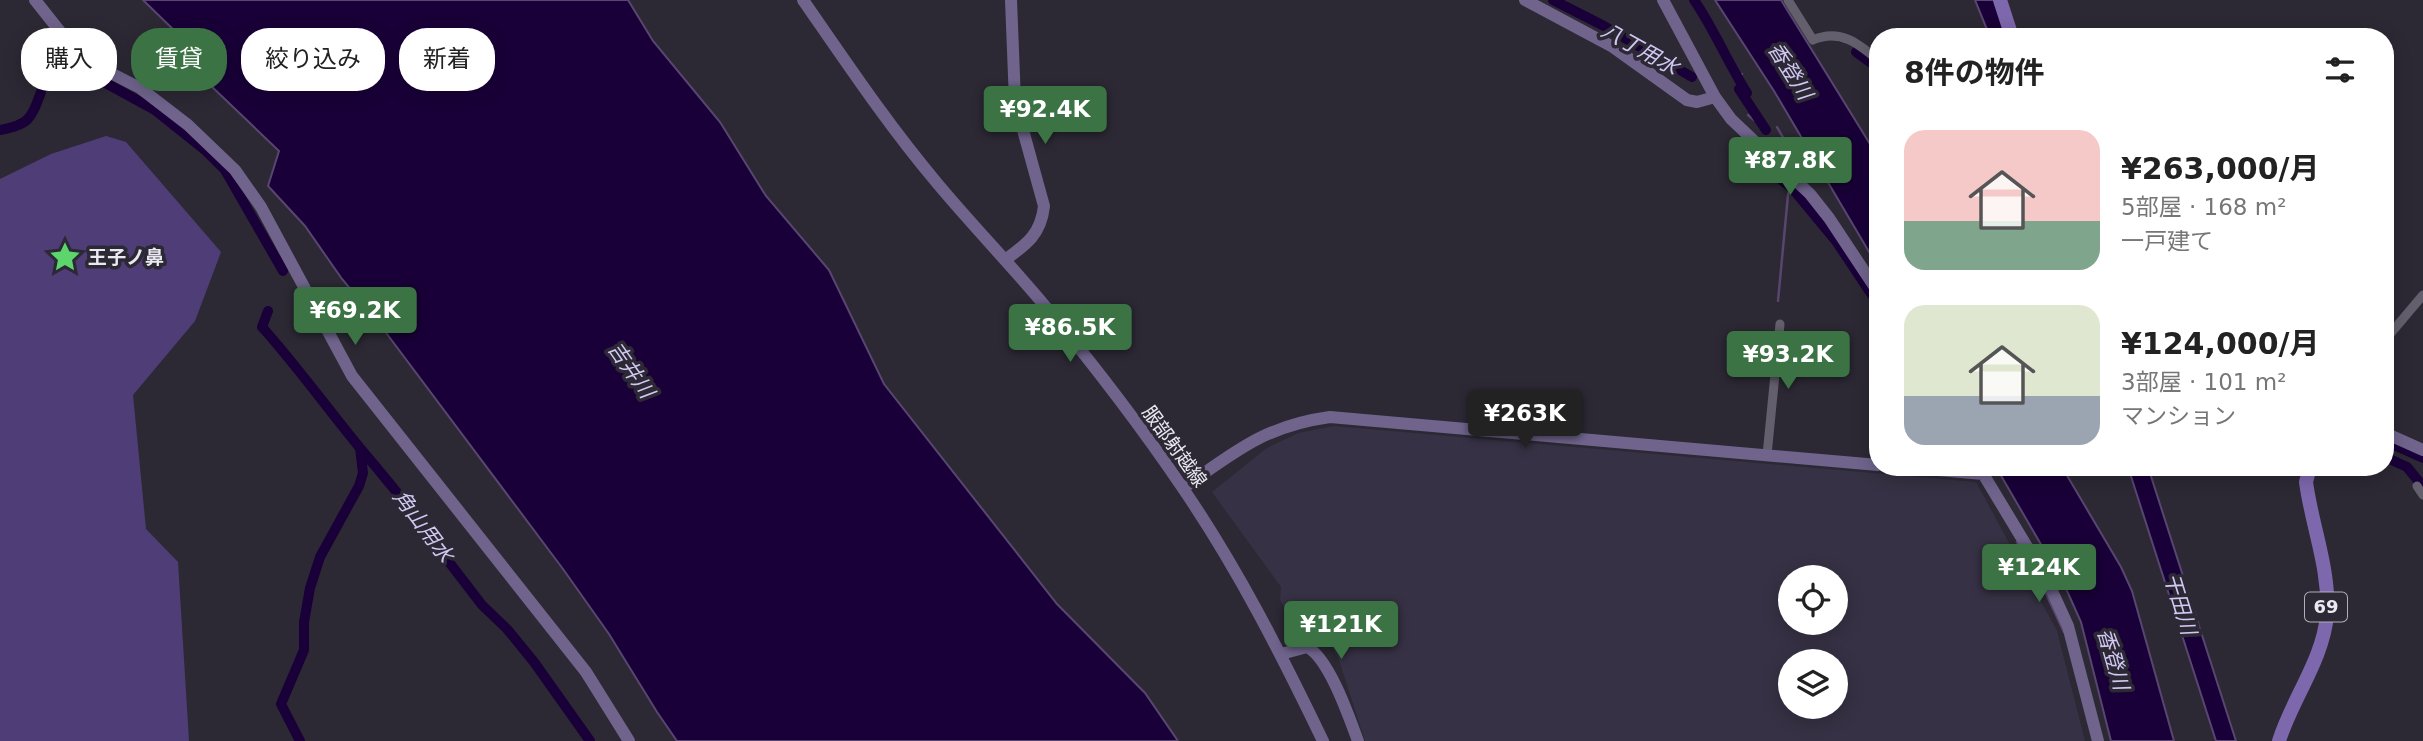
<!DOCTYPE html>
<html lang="ja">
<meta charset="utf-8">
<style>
:root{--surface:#fff;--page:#f6f6f6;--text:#222;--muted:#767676;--accent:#3c7344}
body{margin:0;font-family:"DejaVu Sans","Noto Sans JP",sans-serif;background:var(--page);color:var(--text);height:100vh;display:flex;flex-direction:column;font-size:26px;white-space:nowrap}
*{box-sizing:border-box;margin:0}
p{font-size:23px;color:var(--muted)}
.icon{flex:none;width:38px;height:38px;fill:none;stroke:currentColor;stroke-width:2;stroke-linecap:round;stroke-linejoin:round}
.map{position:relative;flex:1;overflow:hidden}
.sheet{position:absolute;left:1869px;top:28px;width:525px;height:448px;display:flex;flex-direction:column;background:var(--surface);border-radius:28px;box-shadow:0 4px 18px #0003}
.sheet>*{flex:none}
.banner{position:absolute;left:21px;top:28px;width:665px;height:63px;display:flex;gap:14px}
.tools{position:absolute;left:1778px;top:565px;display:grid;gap:14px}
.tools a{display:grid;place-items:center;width:70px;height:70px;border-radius:50%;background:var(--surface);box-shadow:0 4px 18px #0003;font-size:35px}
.price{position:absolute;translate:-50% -60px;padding:0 16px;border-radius:7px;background:var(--accent);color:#fff;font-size:23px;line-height:46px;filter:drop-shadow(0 2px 4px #0008)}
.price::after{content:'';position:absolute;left:50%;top:42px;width:21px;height:16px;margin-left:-10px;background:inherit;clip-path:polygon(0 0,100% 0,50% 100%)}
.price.current{background:#222;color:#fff}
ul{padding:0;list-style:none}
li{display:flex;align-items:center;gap:21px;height:175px;padding:0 35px}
li span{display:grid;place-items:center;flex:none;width:196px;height:140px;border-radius:21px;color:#555}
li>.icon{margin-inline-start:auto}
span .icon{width:84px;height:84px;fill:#fffc;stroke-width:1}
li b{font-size:30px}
h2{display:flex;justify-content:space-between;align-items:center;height:84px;padding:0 35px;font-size:30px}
.pill{padding:0 24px;border-radius:28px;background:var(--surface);box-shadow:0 4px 18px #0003;font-size:24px;line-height:63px}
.pill.current{background:var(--accent);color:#fff}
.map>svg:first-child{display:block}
</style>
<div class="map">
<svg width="2423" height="741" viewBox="0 0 2423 741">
<rect width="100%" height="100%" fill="#2c2935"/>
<path fill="#363144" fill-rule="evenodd" d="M 1334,426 L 1976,482 L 2057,631 L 2085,741 L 1365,741 L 1339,660 L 1328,641 L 1319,634 L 1296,628 L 1280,600 L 1281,587 L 1212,492 L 1267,448 L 1298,433 ZM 1790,578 L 1836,578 L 1836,623 L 1790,623 ZM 1790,662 L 1836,662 L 1836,707 L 1790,707 Z"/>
<path fill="#4f3d78" d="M 106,136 L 126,142 L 221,252 L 195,321 L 133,395 L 146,529 L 178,562 L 189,741 L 0,741 L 0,179 L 51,154 Z"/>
<path fill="#190038" stroke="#584670" stroke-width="2" d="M 143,0 L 628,0 L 653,41 L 720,122 L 766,196 L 829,270 L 884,384 L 1057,604 L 1145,693 L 1178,741 L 677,741 L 657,712 L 609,634 L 563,569 L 378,322 L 342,279 L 305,226 L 268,186 L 279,151 L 186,62 L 179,35 Z
M 1715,0 L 1781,0 L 1878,157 L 1878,267 L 1774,91 Z
M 1975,0 L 1996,0 L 2008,37 L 1990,37 Z
M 1996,467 L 2062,467 L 2121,567 L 2132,591 L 2174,741 L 2111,741 L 2081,622 L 2064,584 Z
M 2128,467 L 2148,467 L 2236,741 L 2216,741 Z"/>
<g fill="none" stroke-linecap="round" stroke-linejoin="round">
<path stroke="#584670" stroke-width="2.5" d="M 1737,77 L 1742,74
M 1748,115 L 1754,120 L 1756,119
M 1777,127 L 1792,153
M 1778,301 L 1788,195 L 1791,183
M 2017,542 L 2042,585 L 2064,632"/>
<path stroke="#190038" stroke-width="10" d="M 1553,0 L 1604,26 L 1692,77
M 1694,0 C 1714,29 1728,63 1747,93
M 1856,52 L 1878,68
M 67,76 L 82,70 L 155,110 L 205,150 L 225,170 L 283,271
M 1739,89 L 1766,130
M 0,130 C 29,125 31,119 41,92
M 1763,162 L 1763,166 L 1793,189 L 1836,241 L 1878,304
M 268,311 L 262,327 C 297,366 327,408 360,448 C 389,482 417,517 445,552 L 449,562 L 482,605 L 507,629 L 534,662 L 590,741
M 2385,441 L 2423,458
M 2385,457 L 2407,467 L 2420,483
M 300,741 L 281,704 L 304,650 L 304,622 L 310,588 L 320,557 L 359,486 L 363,473 L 360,448"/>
<path stroke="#635f6d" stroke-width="9" d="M 1788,0 L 1813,40 C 1840,28 1859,44 1878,60
M 2385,340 L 2423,295
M 1767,455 L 1780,324
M 2417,486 L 2423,495"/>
<path stroke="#70648d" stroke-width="12" d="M 35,0 L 77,53 L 91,63 L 140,88 L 188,125 L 235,170 L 261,207 L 352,376 L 586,672 L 629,741
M 803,0 C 846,62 888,125 937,183 C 972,225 1010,264 1045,306 C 1093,364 1140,425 1182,487 C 1237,567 1281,654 1323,741
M 1525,0 L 1613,47 L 1687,100 L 1697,102 L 1715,97
M 1663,0 L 1715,97 L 1731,119 L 1810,194 L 1829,218 L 1878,292
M 1005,260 C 1027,244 1041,234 1044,206 L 1015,101 L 1011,0
M 2385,433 L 2423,450
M 1905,467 L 1983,474
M 1979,467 L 2047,580 L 2068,626 L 2098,741
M 1183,488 C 1235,452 1264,426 1330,417 L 1878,465
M 1281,654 L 1307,647 C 1329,658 1349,717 1358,741"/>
<path stroke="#7e68ad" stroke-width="14" d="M 2000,0 L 2012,37
M 2279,741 C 2292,699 2323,660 2327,615 C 2330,569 2312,527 2306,482 L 2310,467"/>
</g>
<defs>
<symbol id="sight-bare" viewBox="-9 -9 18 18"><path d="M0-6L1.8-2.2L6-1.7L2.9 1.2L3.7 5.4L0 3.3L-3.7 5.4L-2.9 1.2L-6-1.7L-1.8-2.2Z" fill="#5cd56d" stroke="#2c2935" stroke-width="2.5" paint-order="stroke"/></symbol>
</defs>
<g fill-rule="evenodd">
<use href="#sight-bare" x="43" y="235" width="44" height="44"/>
</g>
<g text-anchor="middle" stroke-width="7" stroke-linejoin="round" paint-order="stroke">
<rect fill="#2c2935" stroke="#b1afb9" stroke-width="2" x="2305" y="592.5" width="42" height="29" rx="5"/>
<g font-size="18" font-weight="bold" fill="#eae8f1">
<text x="2326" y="613">69</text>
</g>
<g font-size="19" font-weight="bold" fill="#eae8f1" stroke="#2c2935" text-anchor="start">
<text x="88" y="264">王子ノ鼻</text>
</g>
<g font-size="19" fill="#eae8f1" stroke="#2c2935">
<text transform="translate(1175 446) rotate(54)" y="7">服部射越線</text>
</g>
<g font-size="21" font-style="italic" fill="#d3c8f4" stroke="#2c2935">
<text transform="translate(1640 49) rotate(29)" y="7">八丁用水</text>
<text transform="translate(1790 71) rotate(58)" y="7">香登川</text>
<text transform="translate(631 370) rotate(55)" y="7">吉井川</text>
<text transform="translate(423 526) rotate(53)" y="7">角山用水</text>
<text transform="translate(2180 604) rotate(73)" y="7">干田川</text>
<text transform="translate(2113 659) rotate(74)" y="7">香登川</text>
</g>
</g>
</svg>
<div class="tools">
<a><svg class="icon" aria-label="locate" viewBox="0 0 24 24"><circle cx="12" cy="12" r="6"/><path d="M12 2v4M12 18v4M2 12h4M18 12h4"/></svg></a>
<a><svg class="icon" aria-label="layers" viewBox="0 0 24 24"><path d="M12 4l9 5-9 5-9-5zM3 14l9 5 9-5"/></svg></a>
</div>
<b class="price" style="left:1045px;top:146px">¥92.4K</b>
<b class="price" style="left:1790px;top:197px">¥87.8K</b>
<b class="price" style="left:355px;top:347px">¥69.2K</b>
<b class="price" style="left:1070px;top:364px">¥86.5K</b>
<b class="price" style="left:1788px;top:391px">¥93.2K</b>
<b class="price current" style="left:1525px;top:450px">¥263K</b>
<b class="price" style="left:2039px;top:604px">¥124K</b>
<b class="price" style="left:1341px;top:661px">¥121K</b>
<div class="banner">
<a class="pill">購入</a>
<a class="pill current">賃貸</a>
<a class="pill">絞り込み</a>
<a class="pill">新着</a>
</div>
<section class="sheet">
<h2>8件の物件<svg class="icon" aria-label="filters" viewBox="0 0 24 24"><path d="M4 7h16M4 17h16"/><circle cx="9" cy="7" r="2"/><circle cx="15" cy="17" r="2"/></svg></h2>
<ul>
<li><span style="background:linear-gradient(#f6c9c9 65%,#7fa58c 0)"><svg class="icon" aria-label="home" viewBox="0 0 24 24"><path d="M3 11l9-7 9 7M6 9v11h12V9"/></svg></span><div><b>¥263,000/月</b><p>5部屋 · 168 m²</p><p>一戸建て</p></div></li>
<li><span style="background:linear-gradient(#dfe7d0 65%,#9aa5b1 0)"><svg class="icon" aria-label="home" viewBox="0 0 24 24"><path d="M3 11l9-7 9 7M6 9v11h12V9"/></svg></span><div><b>¥124,000/月</b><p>3部屋 · 101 m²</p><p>マンション</p></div></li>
</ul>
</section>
</div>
